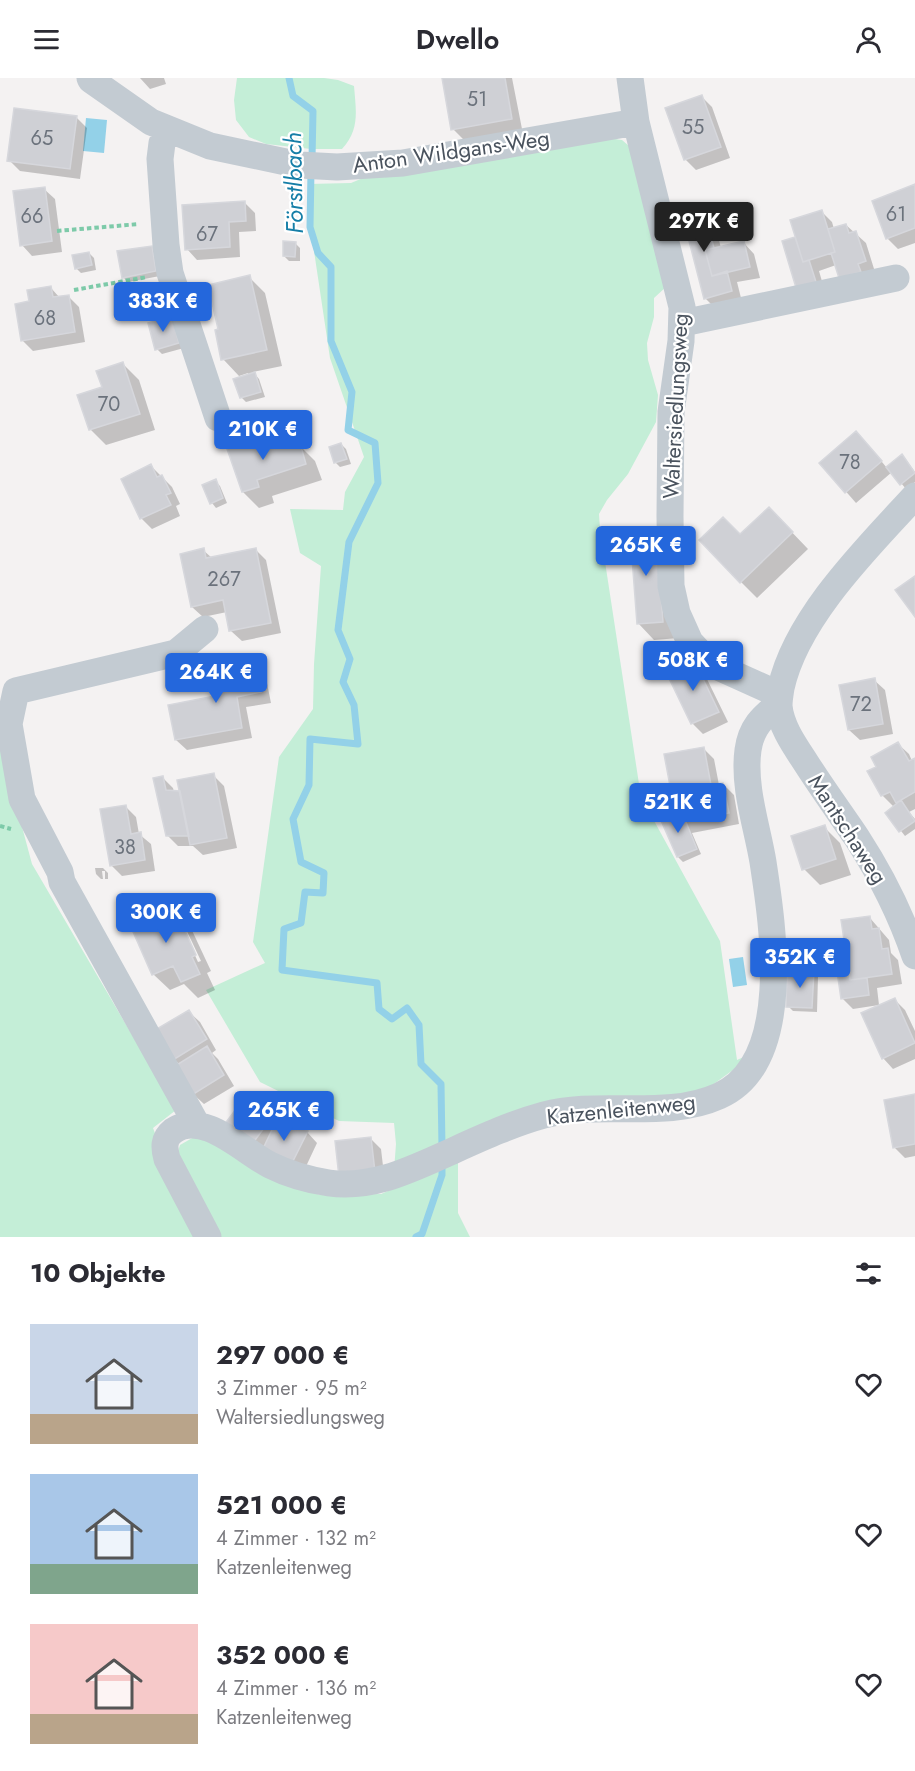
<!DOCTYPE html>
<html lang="de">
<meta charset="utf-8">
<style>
:root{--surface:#fff;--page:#f2f2f3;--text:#2b2b33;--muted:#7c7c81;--accent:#2467dc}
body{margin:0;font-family:Jost,sans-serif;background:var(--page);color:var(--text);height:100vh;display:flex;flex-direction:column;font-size:22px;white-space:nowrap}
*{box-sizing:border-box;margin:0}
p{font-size:20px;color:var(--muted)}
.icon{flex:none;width:33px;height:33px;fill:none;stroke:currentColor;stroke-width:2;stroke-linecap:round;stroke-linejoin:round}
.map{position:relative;height:1159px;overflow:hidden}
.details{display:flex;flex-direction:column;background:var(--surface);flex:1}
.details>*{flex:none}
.price{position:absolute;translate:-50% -51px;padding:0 14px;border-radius:6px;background:var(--accent);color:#fff;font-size:20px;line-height:39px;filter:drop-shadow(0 2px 3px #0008)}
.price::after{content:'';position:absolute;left:50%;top:36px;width:18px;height:14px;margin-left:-9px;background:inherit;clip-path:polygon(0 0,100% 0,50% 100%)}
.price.current{background:#222;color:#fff}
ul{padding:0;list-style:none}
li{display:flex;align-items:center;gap:18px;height:150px;padding:0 30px}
li span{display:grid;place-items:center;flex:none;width:168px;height:120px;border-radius:0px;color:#555}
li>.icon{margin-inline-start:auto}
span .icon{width:72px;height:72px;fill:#fffc;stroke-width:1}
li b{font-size:26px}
h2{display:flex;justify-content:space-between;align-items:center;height:72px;padding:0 30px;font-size:26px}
header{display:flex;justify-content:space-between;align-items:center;height:78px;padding:0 30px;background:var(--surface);font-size:27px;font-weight:600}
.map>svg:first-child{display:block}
</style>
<header><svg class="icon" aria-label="menu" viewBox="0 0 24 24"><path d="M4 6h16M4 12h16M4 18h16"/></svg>Dwello<svg class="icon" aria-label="person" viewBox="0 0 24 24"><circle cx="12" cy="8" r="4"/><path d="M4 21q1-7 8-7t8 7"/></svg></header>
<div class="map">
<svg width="915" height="1159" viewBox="0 0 915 1159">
<rect width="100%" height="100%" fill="#f4f2f2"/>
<path fill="#c4eed7" d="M 237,0 L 324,0 L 338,2 L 354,8 C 356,32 360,52 342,71 L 311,71 L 266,66 L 249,59 L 236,42 L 234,22 Z
M 608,60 L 622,62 L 629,68 L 667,208 L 654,220 L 654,239 L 647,265 L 648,282 L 658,317 L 656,344 L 628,396 L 607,422 L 599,436 L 600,451 L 641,719 L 720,863 L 737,982 L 748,977 L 744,984 L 700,1016 L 611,1022 L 394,1092 L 396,1066 L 394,1045 L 339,1043 L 260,1004 L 206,912 L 265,885 L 253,864 L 279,679 L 313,631 L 314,586 L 321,488 L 300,475 L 290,431 L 343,432 L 345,414 L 364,379 L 330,280 L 314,173 L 308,106 L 351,105 L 363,100 Z
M 0,667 L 32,786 L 176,1032 L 153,1050 L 194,1159 L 0,1159 Z
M 194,1059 L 216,1064 L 281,1101 L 320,1117 L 381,1116 L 458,1083 L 458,1135 L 470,1159 L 214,1159 L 175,1083 L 180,1067 Z"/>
<path fill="#93d1e8" d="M 86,40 L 107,42 L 104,75 L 83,73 Z
M 743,879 L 747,907 L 733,909 L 729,881 Z"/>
<path fill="#0003" fill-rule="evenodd" d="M 140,0 L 164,0 L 166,6 L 150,11 Z
M 443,0 L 512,0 L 522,51 L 464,62 L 453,51 Z
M 702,19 L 712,29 L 730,80 L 696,92 L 685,81 Z
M 76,39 L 87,50 L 80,101 L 20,93 L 9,82 Z
M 915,108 L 915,165 L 898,171 L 887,160 Z
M 44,111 L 55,121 L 62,174 L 32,178 L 22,167 Z
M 244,124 L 255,135 L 256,153 L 239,154 L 240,179 L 197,182 L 187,171 Z
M 702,128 L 713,139 L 721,170 L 744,165 L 754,176 L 760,200 L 737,204 L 742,224 L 716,231 L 705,220 Z
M 822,134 L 832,144 L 834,151 L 846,147 L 866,165 L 875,194 L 868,196 L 836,187 L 819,193 L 826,217 L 783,164 L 797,160 Z
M 295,165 L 300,170 L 300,183 L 289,183 L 284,178 Z
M 151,169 L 156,174 L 160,198 L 128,204 L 123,199 Z
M 89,175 L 94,180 L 96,192 L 81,195 L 76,190 Z
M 249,199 L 265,215 L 282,288 L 253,294 L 259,301 L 265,319 L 246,324 L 241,319 L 249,298 L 248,295 L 239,298 L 223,281 L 220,253 Z
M 51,210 L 60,220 L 68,218 L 79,229 L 85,264 L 33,273 L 22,262 L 30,225 Z
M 171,240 L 184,270 L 162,276 L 157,271 Z
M 123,286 L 139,302 L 155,352 L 106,367 L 90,351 Z
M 278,362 L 287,370 L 299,367 L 315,383 L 322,402 L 272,418 L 274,425 L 259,430 L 243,414 L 244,363 L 251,370 Z
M 341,366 L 346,371 L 351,386 L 340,389 L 335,384 Z
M 867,366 L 887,390 L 907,383 L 915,394 L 915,404 L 906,411 L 892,394 L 856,425 L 821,385 Z
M 151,388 L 172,409 L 180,426 L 176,428 L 180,438 L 152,451 L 141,440 Z
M 215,403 L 220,408 L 227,425 L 216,430 L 212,425 Z
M 785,447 L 808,471 L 757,520 L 741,504 L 739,457 Z
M 656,453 L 672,469 L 679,560 L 654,562 L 638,545 Z
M 255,471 L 266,482 L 281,555 L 242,563 L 231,553 L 227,534 L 203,539 L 192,529 L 203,472 L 212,480 Z
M 254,584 L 265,595 L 271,625 L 246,629 L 252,660 L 187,672 L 176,662 L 222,619 Z
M 694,584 L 704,595 L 728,644 L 703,656 L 693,646 L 669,596 Z
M 874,602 L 885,612 L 893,656 L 860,662 L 849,652 Z
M 898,666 L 909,676 L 912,683 L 915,682 L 915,731 L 909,734 L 915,741 L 915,751 L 905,758 L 887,735 L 894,729 L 882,717 L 878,689 Z
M 703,670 L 714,681 L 719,707 L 723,706 L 734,717 L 739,746 L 692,755 L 701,776 L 683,784 L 678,779 L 674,734 L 677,737 Z
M 213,697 L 224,708 L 237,770 L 203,777 L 193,768 L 178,768 L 167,757 L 163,700 L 173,710 L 174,714 L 181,715 Z
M 126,729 L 136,739 L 139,756 L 151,766 L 155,793 L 122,798 L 111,787 Z
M 824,749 L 840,765 L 851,797 L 820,807 L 804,791 Z
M 95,790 L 103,790 L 108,795 L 108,801 L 105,801 L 105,793 L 102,793 L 103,801 L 101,801 L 96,796 Z
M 173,830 L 189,846 L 211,893 L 207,895 L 215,912 L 198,920 L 184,906 L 170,912 L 153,896 ZM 181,847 L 184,847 L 201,883 L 198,884 Z
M 870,840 L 889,862 L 891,875 L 898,882 L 902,906 L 877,910 L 879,927 L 853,931 L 842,920 L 848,879 Z
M 813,894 L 818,899 L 817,934 L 793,933 L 788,928 Z
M 894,921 L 905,932 L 915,953 L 915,981 L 893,991 L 883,980 Z
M 189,934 L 200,944 L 216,972 L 212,975 L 218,981 L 234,1008 L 204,1026 L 193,1016 L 180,987 L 174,981 Z
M 915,1018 L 915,1078 L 905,1080 L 894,1069 Z
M 247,1020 L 277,1044 L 307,1054 L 317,1065 L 301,1099 L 235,1059 Z
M 370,1060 L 381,1071 L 385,1105 L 351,1109 Z"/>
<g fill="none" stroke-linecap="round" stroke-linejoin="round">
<path stroke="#93d1e8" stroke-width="7" d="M 289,0 L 293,18 L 313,33 L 312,81
M 311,92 L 310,149 L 318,175 L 331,189 L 331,263 L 352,314 L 348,352 L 375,365 L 378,405 L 349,464 L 338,552 L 350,581 L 343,604 L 354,627 L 358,666 L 310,661 L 309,707 L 293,741 L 301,784 L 324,795 L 323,815 L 305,814 L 301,845 L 284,851 L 282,892 L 377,905 L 379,931 L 392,941 L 407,930 L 419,947 L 421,986 L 441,1006 L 442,1070
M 416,1159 L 422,1156 L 442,1097 L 442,1084"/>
</g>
<path fill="#cfd0d5" stroke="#d6d7dc" stroke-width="1.5" d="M 442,0 L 505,0 L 512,41 L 451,52 Z
M 702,17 L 721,69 L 684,82 L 665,30 Z
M 14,30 L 77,38 L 70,91 L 7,83 Z
M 915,106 L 915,150 L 886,161 L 872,123 Z
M 45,109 L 52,163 L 20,168 L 13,113 Z
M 245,123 L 246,143 L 229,144 L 230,169 L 185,172 L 182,127 Z
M 702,126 L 714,170 L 705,172 L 712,198 L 727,193 L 732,213 L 704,221 L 681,132 Z
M 822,132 L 835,174 L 803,184 L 790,142 Z
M 846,146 L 849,155 L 856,153 L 866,183 L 858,186 L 861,194 L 839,200 L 831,175 L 835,174 L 828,151 Z
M 795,159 L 803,184 L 809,182 L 817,207 L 797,213 L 782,163 Z
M 283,163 L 296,164 L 295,179 L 283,178 Z
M 744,163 L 750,189 L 712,198 L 705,172 Z
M 152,168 L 156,193 L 122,200 L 117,173 Z
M 89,174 L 92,187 L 75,191 L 72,177 Z
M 250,197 L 267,272 L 221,282 L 215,252 L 218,251 L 208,207 Z
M 51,208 L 53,219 L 69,217 L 75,254 L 21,263 L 15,226 L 29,223 L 27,212 Z
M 172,238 L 179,265 L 155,272 L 148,245 Z
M 123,284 L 140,336 L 89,352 L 77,317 L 102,309 L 96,293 Z
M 255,294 L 261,314 L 240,320 L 233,301 Z
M 856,353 L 882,383 L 845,415 L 819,385 Z
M 278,360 L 282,370 L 300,365 L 306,386 L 257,402 L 259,409 L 242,414 L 226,368 L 245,362 L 247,370 Z
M 341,365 L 347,381 L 334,385 L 329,369 Z
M 902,376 L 915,395 L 900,407 L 886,389 Z
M 151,386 L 157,399 L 162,397 L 171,415 L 166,417 L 171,427 L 140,441 L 121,401 Z
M 216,401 L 223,420 L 210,426 L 202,407 Z
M 769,429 L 793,454 L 740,505 L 699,462 L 723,439 L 740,456 Z
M 656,452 L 663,544 L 637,546 L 630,453 Z
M 204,470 L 206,480 L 256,470 L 271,545 L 229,553 L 223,522 L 191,529 L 180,476 Z
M 915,498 L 915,539 L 895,512 Z
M 694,582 L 719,634 L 691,646 L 667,596 Z
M 255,583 L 261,614 L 237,619 L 242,650 L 175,662 L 168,627 L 220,617 L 215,590 Z
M 875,600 L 883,646 L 848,652 L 839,607 Z
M 898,664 L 909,683 L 915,680 L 915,714 L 896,725 L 890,714 L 881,718 L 867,693 L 876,689 L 871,679 Z
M 704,669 L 711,707 L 723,705 L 729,735 L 677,745 L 664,676 Z
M 214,695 L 227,760 L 190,767 L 177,702 Z
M 163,698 L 166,712 L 180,713 L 189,758 L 166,758 L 153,700 Z
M 901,722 L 915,743 L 899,754 L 885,735 Z
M 126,727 L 131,756 L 141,754 L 145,782 L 110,788 L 100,731 Z
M 674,732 L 677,745 L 686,744 L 697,771 L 677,779 L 659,738 Z
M 825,747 L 836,781 L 802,792 L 791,758 Z
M 174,828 L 196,877 L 192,879 L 200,896 L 181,904 L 173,888 L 152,897 L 130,847 Z
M 870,838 L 872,851 L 879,850 L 882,871 L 888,870 L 892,896 L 850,902 L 841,842 Z
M 847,877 L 850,902 L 867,900 L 869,917 L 841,921 L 835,879 Z
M 787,892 L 814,893 L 812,930 L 786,929 Z
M 895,920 L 915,965 L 882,981 L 861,935 Z
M 189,932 L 207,961 L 173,982 L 155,952 Z
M 207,968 L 224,997 L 192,1017 L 175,988 Z
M 915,1016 L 915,1066 L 893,1070 L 884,1022 Z
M 246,1018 L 273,1038 L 250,1069 L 223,1048 Z
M 278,1039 L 308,1053 L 290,1089 L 261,1075 Z
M 371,1059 L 375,1094 L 339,1099 L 335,1063 Z"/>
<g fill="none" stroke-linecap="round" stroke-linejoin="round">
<path stroke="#7dcaa9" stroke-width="4" stroke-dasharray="4.5 3" stroke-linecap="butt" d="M 57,153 L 139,146
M 74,212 L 147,199
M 0,748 L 11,751"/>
<path stroke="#c3cbd2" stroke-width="27" d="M 90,0 L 91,2 L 151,44 L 210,68 L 300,87 L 337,89 L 403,85 L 636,44
M 630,0 L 636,44 L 682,229 L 681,263 L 671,334 L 670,438 L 671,508 L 677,535 L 690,564 L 705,580 L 718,589 L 780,617
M 168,51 L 162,65 L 160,81 L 166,167 L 170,195 L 218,340
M 683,245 L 896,200
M 915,418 C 868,469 796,540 781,610 C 780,616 779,622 779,628 C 781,649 795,668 806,685 C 822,710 840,735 857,760 C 881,797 901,837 915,878
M 197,1047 L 62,804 L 60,794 L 22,721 L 9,646 L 16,613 L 176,575 L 205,551
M 208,1159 L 167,1081 C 164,1070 163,1061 173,1053 C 203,1031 245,1075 270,1087 C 288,1096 309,1102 329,1105 C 372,1111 410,1092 448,1075 C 479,1061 511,1046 544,1037 C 600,1022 666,1042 719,1018 C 794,985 773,849 763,784 C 757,748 743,709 748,672 C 751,650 762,639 779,626"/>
</g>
<g text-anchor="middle" stroke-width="4.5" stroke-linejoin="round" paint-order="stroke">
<g font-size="20" fill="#6b727c">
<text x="477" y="28">51</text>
<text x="693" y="56">55</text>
<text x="42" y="67">65</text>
<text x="896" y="143">61</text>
<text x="32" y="145">66</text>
<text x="207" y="163">67</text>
<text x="45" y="247">68</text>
<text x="109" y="333">70</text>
<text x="850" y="391">78</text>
<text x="224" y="508">267</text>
<text x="861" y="633">72</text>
<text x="125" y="776">38</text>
</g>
<g font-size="22" fill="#4a535e" stroke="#fff">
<text transform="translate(451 73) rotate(-8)" y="8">Anton Wildgans-Weg</text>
<text transform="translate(675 328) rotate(-87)" y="8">Waltersiedlungsweg</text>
<text transform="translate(848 751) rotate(57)" y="8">Mantschaweg</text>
<text transform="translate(621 1031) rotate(-6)" y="8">Katzenleitenweg</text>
</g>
<g font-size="24" font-style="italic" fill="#157ea7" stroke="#fff">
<text transform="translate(294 105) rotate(-91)" y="8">Förstlbach</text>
</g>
</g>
</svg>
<b class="price current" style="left:704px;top:175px">297K €</b>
<b class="price" style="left:163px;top:255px">383K €</b>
<b class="price" style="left:263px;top:383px">210K €</b>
<b class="price" style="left:646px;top:499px">265K €</b>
<b class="price" style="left:693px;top:614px">508K €</b>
<b class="price" style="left:216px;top:626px">264K €</b>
<b class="price" style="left:678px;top:756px">521K €</b>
<b class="price" style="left:166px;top:866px">300K €</b>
<b class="price" style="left:800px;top:911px">352K €</b>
<b class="price" style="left:284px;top:1064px">265K €</b>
</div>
<section class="details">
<h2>10 Objekte<svg class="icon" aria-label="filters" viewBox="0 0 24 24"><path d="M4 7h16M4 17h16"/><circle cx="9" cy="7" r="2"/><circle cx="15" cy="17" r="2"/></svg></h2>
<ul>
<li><span style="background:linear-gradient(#c9d6e8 75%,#b9a48a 0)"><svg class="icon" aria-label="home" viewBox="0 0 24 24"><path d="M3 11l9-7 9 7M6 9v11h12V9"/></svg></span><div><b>297 000 €</b><p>3 Zimmer · 95 m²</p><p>Waltersiedlungsweg</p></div><svg class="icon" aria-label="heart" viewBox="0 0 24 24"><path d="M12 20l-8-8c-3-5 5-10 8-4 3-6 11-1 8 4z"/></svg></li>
<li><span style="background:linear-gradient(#a9c7e8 75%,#7fa58c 0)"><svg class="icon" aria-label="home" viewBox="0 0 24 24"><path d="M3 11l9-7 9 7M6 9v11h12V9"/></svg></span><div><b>521 000 €</b><p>4 Zimmer · 132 m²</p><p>Katzenleitenweg</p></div><svg class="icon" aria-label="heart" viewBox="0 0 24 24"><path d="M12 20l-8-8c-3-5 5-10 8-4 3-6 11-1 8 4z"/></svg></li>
<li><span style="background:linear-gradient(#f6c9c9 75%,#b9a48a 0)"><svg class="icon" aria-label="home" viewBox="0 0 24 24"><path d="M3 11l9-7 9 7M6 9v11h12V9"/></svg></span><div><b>352 000 €</b><p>4 Zimmer · 136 m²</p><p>Katzenleitenweg</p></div><svg class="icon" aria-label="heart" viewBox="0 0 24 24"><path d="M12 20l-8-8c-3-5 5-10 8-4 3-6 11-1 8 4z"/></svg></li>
</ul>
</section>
